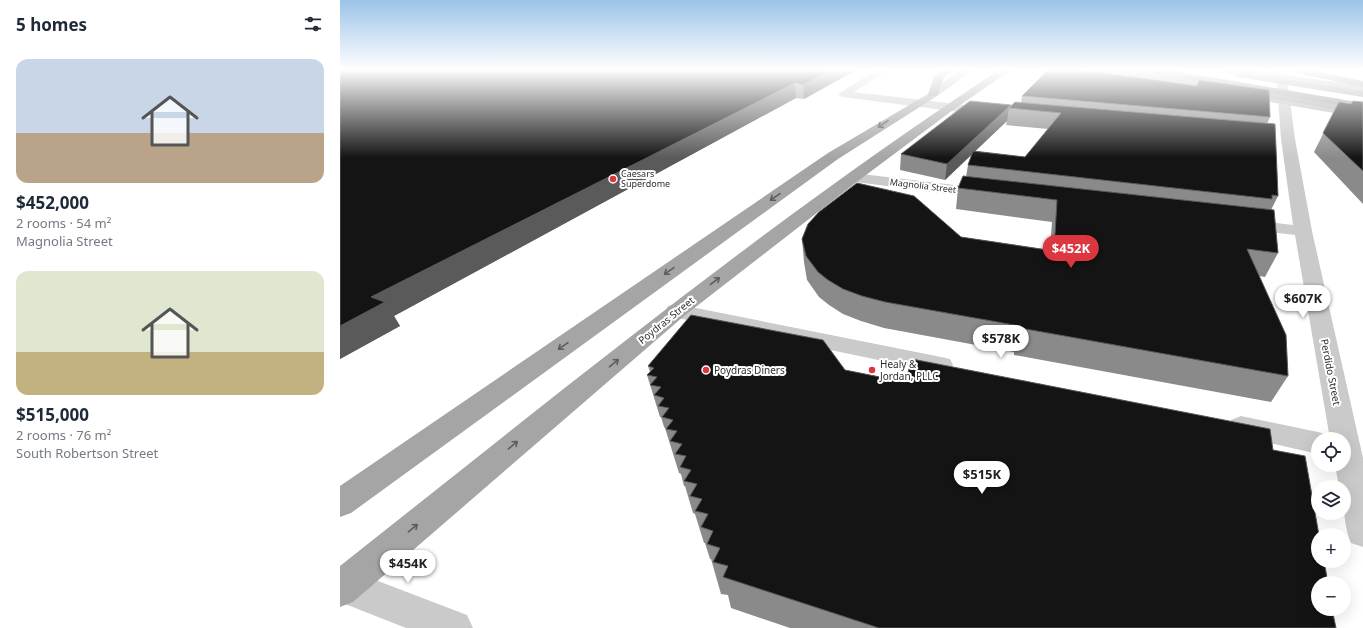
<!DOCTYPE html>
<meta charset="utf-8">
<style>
:root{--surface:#fff;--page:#f2f2f3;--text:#1f2937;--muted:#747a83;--accent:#dc3640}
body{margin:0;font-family:"Noto Sans",sans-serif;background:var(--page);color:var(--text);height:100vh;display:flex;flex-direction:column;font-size:15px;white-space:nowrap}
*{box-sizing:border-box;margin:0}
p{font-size:13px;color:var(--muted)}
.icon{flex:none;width:22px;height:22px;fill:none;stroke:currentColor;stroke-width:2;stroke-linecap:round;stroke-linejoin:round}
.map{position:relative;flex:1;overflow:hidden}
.sheet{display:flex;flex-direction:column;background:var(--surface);width:340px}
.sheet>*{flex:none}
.controls{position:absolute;left:971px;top:432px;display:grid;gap:8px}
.controls a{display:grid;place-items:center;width:40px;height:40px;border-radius:50%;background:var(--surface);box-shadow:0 4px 16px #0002;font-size:20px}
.price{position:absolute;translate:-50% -34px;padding:0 9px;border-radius:14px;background:#fff;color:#222;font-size:13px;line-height:26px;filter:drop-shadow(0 1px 2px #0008)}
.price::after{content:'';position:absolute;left:50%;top:24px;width:12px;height:9px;margin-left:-6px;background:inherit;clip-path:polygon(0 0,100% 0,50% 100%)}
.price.current{background:var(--accent);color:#fff}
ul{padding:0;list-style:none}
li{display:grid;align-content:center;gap:8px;height:212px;padding:0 16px}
li span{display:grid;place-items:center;height:124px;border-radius:12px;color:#555}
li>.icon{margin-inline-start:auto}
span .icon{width:72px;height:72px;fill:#fffc;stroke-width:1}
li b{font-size:17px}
h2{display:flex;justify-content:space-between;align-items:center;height:48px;padding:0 16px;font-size:17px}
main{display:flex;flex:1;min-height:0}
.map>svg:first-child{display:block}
</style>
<main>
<section class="sheet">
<h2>5 homes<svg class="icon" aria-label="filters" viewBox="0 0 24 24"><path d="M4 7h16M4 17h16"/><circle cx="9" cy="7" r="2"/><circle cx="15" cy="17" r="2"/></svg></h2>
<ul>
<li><span style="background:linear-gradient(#c9d6e8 60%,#b9a48a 0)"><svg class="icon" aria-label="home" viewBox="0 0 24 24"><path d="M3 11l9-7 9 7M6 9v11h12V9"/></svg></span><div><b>$452,000</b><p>2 rooms · 54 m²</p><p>Magnolia Street</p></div></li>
<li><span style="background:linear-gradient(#dfe7d0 65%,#c2b280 0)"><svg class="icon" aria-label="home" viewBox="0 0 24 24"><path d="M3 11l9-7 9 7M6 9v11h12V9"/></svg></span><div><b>$515,000</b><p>2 rooms · 76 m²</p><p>South Robertson Street</p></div></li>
</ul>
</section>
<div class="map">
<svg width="1023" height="628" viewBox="0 0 1023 628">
<rect width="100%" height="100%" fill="#fff"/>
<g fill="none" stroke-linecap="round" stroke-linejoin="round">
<path fill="#cacaca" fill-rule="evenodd" d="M 536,70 L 548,70 L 514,92 L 650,108 L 654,110 L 656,112 L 654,114 L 650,116 L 503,97 L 498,94 Z
M 936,70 L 946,70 L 955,139 L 972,231 L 1023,458 L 1023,547 L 1011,543 C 1003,524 1004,507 1004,487 L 999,487 L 995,465 L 1004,465 L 1004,439 L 990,439 L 955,235 L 905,229 L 899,228 L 896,224 L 899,220 L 905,219 L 953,225 L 941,139 Z
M 513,173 L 648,189 L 654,191 L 656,194 L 654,197 L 648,199 L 508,181 L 505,178 L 508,175 Z
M 336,304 L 601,357 L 610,359 L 613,365 L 610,371 L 601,373 L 328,316 L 325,311 L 328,306 Z
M 901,416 L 978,432 L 988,435 L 990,439 L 978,439 L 978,454 L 891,434 L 887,427 L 891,420 Z
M 4,568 L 127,615 L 133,628 L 66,628 L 0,602 L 0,570 Z"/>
<path fill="#b7b7b7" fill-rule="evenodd" d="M 621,70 L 633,70 L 597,96 L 589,96 L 588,94 L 589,92 Z
M 755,70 L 777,70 L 835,81 L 840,84 L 835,87 L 760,73 Z
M 882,70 L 910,70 L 1023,86 L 1023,92 L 887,73 Z
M 899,91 L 1023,110 L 1023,118 L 895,96 L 894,94 Z"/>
<path fill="#a5a5a5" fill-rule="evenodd" d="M 659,70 L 671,70 L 613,110 L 518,181 L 344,316 L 13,602 L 0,607 L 0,566 C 215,396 429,221 659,70 Z
M 775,70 L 799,70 L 1023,108 L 1023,114 L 780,73 Z
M 900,72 L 1023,91 L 1023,97 L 897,77 L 895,75 L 897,73 Z
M 593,91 L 598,94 L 597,96 L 498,159 L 11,513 L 0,517 L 0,486 L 488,153 Z"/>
<path fill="#949494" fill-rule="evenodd" d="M 602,70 L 613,70 L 604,78 L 597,96 L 589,96 L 588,94 L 594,77 Z
M 804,70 L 828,70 L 1023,103 L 1023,109 L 809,73 Z
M 950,70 L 971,70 L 1023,81 L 1023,87 L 955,73 Z"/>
</g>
<path fill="#8a8a8a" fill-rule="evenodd" d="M 0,70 L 516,70 L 464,99 L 456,98 L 54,316 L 60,326 L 0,359 Z
M 682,96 L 930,117 L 927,124 L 938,196 L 931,210 L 938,253 L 925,277 L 919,276 L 948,376 L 931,402 L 674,355 L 674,352 L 544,328 L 521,321 L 503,314 L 489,305 L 479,297 L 467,280 L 464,262 L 462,239 L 621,237 L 710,250 L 712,222 L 616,209 L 618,188 L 626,177 L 628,165 L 632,154 L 605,180 L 560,170 L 561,154 L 671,105 L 681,103 ZM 667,121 L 666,125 L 708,129 L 685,157 L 635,151 Z
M 999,102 L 1011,104 L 1023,102 L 1023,204 L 974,152 Z
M 308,366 L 505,370 L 565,382 L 933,450 L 996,628 L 450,628 L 391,608 L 388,595 L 381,594 L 371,559 L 370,559 L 365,543 L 364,543 L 355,514 L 353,513 L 345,486 L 344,486 L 341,474 L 339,473 L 325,428 L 324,427 L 321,417 L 320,417 L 307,375 L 310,372 Z"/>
<path fill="#5a5a5a" d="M 491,70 L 516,70 L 464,99 L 463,85 Z
M 455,83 L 456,98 L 54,316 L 60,326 L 0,359 L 0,326 L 31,297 Z
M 671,105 L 669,108 L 667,121 L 605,180 L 607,164 Z"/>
<path fill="#141414" stroke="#5a5a5a" d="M 0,70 L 491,70 L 463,85 L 455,83 L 31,297 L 45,302 L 0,326 Z
M 708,70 L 744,70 L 857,86 L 859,80 L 929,90 L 930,117 L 682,96 Z
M 630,101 L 671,105 L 607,164 L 561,154 Z
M 1013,101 L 1023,102 L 1023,171 L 983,133 L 999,102 L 1011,104 Z
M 675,102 L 935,124 L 938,196 L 932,195 L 932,199 L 628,165 L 633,151 L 685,157 L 721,113 L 669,108 Z
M 623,176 L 934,210 L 938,253 L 907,249 L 946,335 L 948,376 L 680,328 L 680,326 L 545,302 L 522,296 L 503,289 L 488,280 L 478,272 L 466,256 L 462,239 L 468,224 L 479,212 L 517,183 L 574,196 L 621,237 L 714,251 L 717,200 L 618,188 Z
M 351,315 L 483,340 L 505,370 L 565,382 L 572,359 L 930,429 L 933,450 L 965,456 L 979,535 L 978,535 L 978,561 L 984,561 L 988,583 L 978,583 L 978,609 L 992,609 L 996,628 L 539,628 L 383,577 L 388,566 L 373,562 L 380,548 L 367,544 L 373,531 L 361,527 L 368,514 L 355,511 L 362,499 L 350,496 L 357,484 L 344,481 L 351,470 L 340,467 L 346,456 L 335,454 L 342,444 L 330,441 L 337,431 L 326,429 L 333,420 L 322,417 L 329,408 L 318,406 L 324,398 L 314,395 L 321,387 L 310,385 L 317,377 L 307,375 L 314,368 L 308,366 Z"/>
<defs><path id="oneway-shaft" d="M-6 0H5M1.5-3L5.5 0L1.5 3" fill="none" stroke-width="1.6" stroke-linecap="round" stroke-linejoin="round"/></defs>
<g stroke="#5d5d5d">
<use href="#oneway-shaft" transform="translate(543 124) rotate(147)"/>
<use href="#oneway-shaft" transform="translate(435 197) rotate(145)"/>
<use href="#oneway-shaft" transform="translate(329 271) rotate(145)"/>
<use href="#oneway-shaft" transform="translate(375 281) rotate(-37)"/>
<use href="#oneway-shaft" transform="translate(223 346) rotate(145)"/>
<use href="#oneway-shaft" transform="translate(274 363) rotate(-40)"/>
<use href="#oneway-shaft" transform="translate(173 445) rotate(-40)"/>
<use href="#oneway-shaft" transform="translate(73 528) rotate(-40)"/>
</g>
<linearGradient id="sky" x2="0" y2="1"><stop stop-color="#9bc4e8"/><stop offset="0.44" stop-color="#fff"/><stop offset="1" stop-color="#fff" stop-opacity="0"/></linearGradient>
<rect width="1023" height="158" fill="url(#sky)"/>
<g fill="#dc3640" stroke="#fff" stroke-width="1.5">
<circle cx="273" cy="179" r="4"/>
<circle cx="366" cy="370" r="4"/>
<circle cx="532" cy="370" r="4"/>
</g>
<g text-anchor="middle" stroke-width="4" stroke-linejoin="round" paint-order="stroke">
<g font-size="9" fill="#2d2d2d" stroke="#fff" text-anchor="start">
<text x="281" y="177">Caesars<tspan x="281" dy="10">Superdome</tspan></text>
</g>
<g font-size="9" fill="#2d2d2d" stroke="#fff">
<text transform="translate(583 186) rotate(7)" y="3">Magnolia Street</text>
</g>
<g font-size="10" fill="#2d2d2d" stroke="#fff">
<text transform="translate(326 320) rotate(-39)" y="4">Poydras Street</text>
<text transform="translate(991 372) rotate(79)" y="4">Perdido Street</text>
</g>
<g font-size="10" fill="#2d2d2d" stroke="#fff" text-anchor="start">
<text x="540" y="368">Healy &amp;<tspan x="540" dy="12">Jordan, PLLC</tspan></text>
<text x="374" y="374">Poydras Diners</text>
</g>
</g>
</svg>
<div class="controls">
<a><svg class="icon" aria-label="locate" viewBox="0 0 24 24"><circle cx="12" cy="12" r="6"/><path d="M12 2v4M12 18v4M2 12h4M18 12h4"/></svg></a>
<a><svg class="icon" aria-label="layers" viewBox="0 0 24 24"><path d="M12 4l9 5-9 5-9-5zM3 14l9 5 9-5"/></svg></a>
<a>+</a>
<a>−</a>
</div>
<b class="price current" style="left:731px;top:269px">$452K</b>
<b class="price" style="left:963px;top:319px">$607K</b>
<b class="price" style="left:661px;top:359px">$578K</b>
<b class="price" style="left:642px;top:495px">$515K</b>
<b class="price" style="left:68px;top:584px">$454K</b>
</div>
</main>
